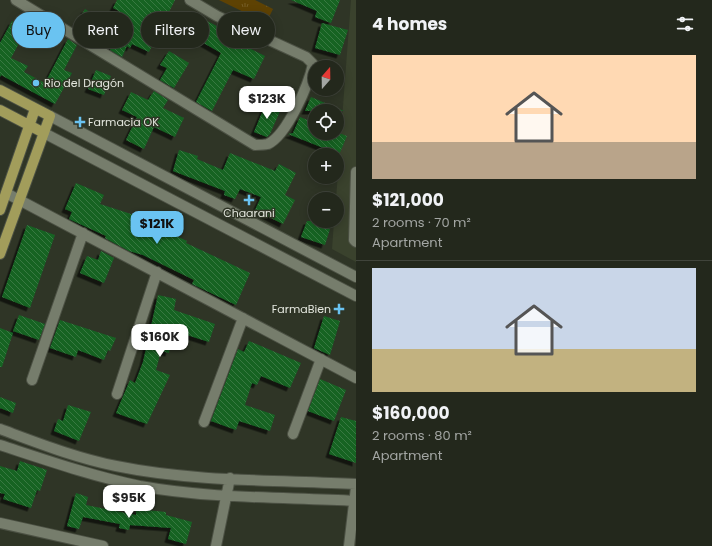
<!DOCTYPE html>
<meta charset="utf-8">
<style>
:root{--surface:#23281c;--page:#2f3429;--text:#f1f3f6;--muted:#a3a6a3;--line:#40443b;--accent:#6ac3f1}
body{margin:0;font-family:Poppins,sans-serif;background:var(--page);color:var(--text);height:100vh;display:flex;flex-direction:column;font-size:15px;white-space:nowrap}
*{box-sizing:border-box;margin:0}
p{font-size:13px;color:var(--muted)}
.icon{flex:none;width:22px;height:22px;fill:none;stroke:currentColor;stroke-width:2;stroke-linecap:round;stroke-linejoin:round}
.map{position:relative;flex:1;overflow:hidden}
.details{display:flex;flex-direction:column;background:var(--surface);width:356px}
.details>*{flex:none}
.top-card{position:absolute;left:12px;top:12px;width:284px;height:36px;display:flex;gap:8px}
.needle{width:26px;rotate:20deg}
.buttons{position:absolute;left:308px;top:60px;display:grid;gap:8px}
.buttons a{display:grid;place-items:center;width:36px;height:36px;border-radius:50%;background:var(--surface);box-shadow:0 2px 10px #0003,0 0 0 1px var(--line);font-size:20px}
.price{position:absolute;translate:-50% -34px;padding:0 9px;border-radius:8px;background:#fff;color:#222;font-size:13px;line-height:26px;filter:drop-shadow(0 1px 2px #0008)}
.price::after{content:'';position:absolute;left:50%;top:24px;width:12px;height:9px;margin-left:-6px;background:inherit;clip-path:polygon(0 0,100% 0,50% 100%)}
.price.current{background:var(--accent);color:#111}
ul{padding:0;list-style:none}
li{display:grid;align-content:center;gap:8px;height:212px;padding:0 16px}
li+li{border-top:1px solid var(--line)}
li span{display:grid;place-items:center;height:124px;border-radius:0px;color:#555}
li>.icon{margin-inline-start:auto}
span .icon{width:72px;height:72px;fill:#fffc;stroke-width:1}
li b{font-size:17px}
h2{display:flex;justify-content:space-between;align-items:center;height:48px;padding:0 16px;font-size:17px}
.pill{padding:0 14px;border-radius:18px;background:var(--surface);box-shadow:0 2px 10px #0003,0 0 0 1px var(--line);font-size:14px;line-height:36px}
.pill.current{background:var(--accent);color:#111}
main{display:flex;flex:1;min-height:0}
.map>svg:first-child{display:block}
</style>
<main>
<div class="map">
<svg width="356" height="546" viewBox="0 0 356 546">
<defs>
<pattern id="park-tufts" width="24" height="20" patternUnits="userSpaceOnUse"><rect width="24" height="20" fill="#5e4203"/><path d="M3 7l-1-3M5 7V3M7 7l1-3M15 17l-1-3M17 17v-4M19 17l1-3" fill="none" stroke="#755d27"/></pattern>
<pattern id="building-back-hatch" width="6" height="6" patternUnits="userSpaceOnUse"><rect width="6" height="6" fill="#166324"/><path d="M-1 5l2 2M0 0l6 6M5-1l2 2" fill="none" stroke="#387943"/></pattern>
<filter id="shadow"><feDropShadow dx="-3.5" dy="3.5" stdDeviation="0" flood-color="#0009"/></filter>
</defs>
<rect width="100%" height="100%" fill="#2f3526"/>
<path fill="#3a422d" d="M 351,0 L 356,0 L 356,262 L 332,249 L 334,221 L 337,221 L 336,199 Z"/>
<path fill="url(#park-tufts)" d="M 219,0 L 255,0 L 273,9 L 266,23 Z"/>
<path fill="url(#building-back-hatch)" filter="url(#shadow)" d="M 117,0 L 175,0 L 149,52 L 132,44 L 130,48 L 127,46 L 122,57 L 110,50 L 126,18 L 118,14 L 119,11 L 113,8 Z
M 291,0 L 340,0 L 331,23 L 315,17 L 317,11 Z
M 85,9 L 101,19 L 90,37 L 74,28 Z
M 190,12 L 249,43 L 247,47 L 265,56 L 254,79 L 233,70 L 212,111 L 196,102 L 221,53 L 181,30 Z
M 12,21 L 27,29 L 11,58 L 28,66 L 24,72 L 45,83 L 68,39 L 77,45 L 64,70 L 72,73 L 55,104 L 1,75 L 0,77 L 0,43 Z
M 322,23 L 348,30 L 340,55 L 315,48 Z
M 169,51 L 189,63 L 174,88 L 160,80 L 167,68 L 160,65 Z
M 96,70 L 111,76 L 104,95 L 88,89 Z
M 154,91 L 168,100 L 163,108 L 184,118 L 175,137 L 154,127 L 144,149 L 126,140 L 137,117 L 122,110 L 131,92 L 148,100 Z
M 311,97 L 344,111 L 305,111 Z
M 266,103 L 281,109 L 270,134 L 267,137 L 254,132 Z
M 300,117 L 315,123 L 315,133 L 339,133 L 347,136 L 339,155 L 323,155 L 326,149 L 288,134 L 293,133 Z
M 179,150 L 198,156 L 197,159 L 223,170 L 230,153 L 275,171 L 279,164 L 296,173 L 285,195 L 295,200 L 283,224 L 255,210 L 261,197 L 240,189 L 235,199 L 224,195 L 225,191 L 173,171 Z
M 76,183 L 104,195 L 100,204 L 159,223 L 158,227 L 187,241 L 186,243 L 250,273 L 236,305 L 192,284 L 194,280 L 143,255 L 129,251 L 105,238 L 106,236 L 69,219 L 72,212 L 65,209 Z
M 307,221 L 321,221 L 319,225 L 330,229 L 325,245 L 301,237 Z
M 27,225 L 55,235 L 30,308 L 2,297 Z
M 101,251 L 114,258 L 104,283 L 80,273 L 87,256 L 98,260 Z
M 158,295 L 176,299 L 174,310 L 215,324 L 209,342 L 184,334 L 182,343 L 171,341 L 169,353 L 161,351 L 156,370 L 170,375 L 147,424 L 116,413 L 130,380 L 135,383 L 143,362 Z
M 19,315 L 45,324 L 39,340 L 13,331 Z
M 324,316 L 340,321 L 330,355 L 314,348 Z
M 60,320 L 116,338 L 110,351 L 108,350 L 104,360 L 78,350 L 76,357 L 50,348 Z
M 0,328 L 13,333 L 2,367 L 0,367 Z
M 249,341 L 301,363 L 290,388 L 261,376 L 257,385 L 252,383 L 245,405 L 275,415 L 270,431 L 239,421 L 236,430 L 211,421 L 238,349 L 244,352 Z
M 320,379 L 346,390 L 334,421 L 308,411 Z
M 0,397 L 16,403 L 13,413 L 0,408 Z
M 68,405 L 91,412 L 79,441 L 54,431 L 58,419 L 63,421 Z
M 341,417 L 356,421 L 356,463 L 329,454 Z
M 20,461 L 47,470 L 40,491 L 37,490 L 31,508 L 3,499 L 5,494 L 0,493 L 0,466 L 17,471 Z
M 76,493 L 88,497 L 86,505 L 136,515 L 136,509 L 166,512 L 166,515 L 192,522 L 186,544 L 168,539 L 171,528 L 130,525 L 129,530 L 119,528 L 120,524 L 83,517 L 79,529 L 67,526 Z"/>
<g fill="none" stroke-linecap="round" stroke-linejoin="round">
<defs>
<path id="minor" d="M 16,0 L 255,145 C 259,145 264,145 268,144 C 287,135 309,84 313,64 L 306,57 L 217,16 L 190,0
M 50,116 L 356,277
M 44,133 L 356,296
M 356,172 L 354,240 L 356,242
M 6,193 L 356,378
M 32,380 L 83,233
M 117,394 L 157,272
M 204,422 L 243,318
M 0,429 C 38,443 76,458 116,466 C 194,482 277,480 356,484
M 293,434 L 321,359
M 0,445 C 46,460 92,476 140,486 C 211,499 285,497 356,501
M 0,523 L 103,546
M 216,546 L 230,478
M 349,546 L 356,487"/>
<path id="major" d="M 0,90 L 50,116 L 0,254
M 0,110 L 44,133
M 0,210 L 35,109"/>
</defs>
<use href="#minor" stroke="#4c5144" stroke-width="12"/>
<use href="#major" stroke="#4c5144" stroke-width="12"/>
<use href="#minor" stroke="#767d6c" stroke-width="10"/>
<use href="#major" stroke="#a29d5b" stroke-width="10"/>
</g>
<g fill="#6ac3f1" stroke="#2f3526" stroke-width="1.5">
<circle cx="36" cy="83" r="4"/>
<path d="M78 116h4v4h4v4h-4v4h-4v-4h-4v-4h4z"/>
<path d="M247 194h4v4h4v4h-4v4h-4v-4h-4v-4h4z"/>
<path d="M337 303h4v4h4v4h-4v4h-4v-4h-4v-4h4z"/>
</g>
<g text-anchor="middle" stroke-width="3" stroke-linejoin="round" paint-order="stroke">
<g font-size="11" fill="#e4e7de" stroke="#2f3526" text-anchor="start">
<text x="44" y="87">Rio del Dragón</text>
<text x="88" y="126">Farmacia OK</text>
<text x="249" y="217" text-anchor="middle">Chaarani</text>
<text x="331" y="313" text-anchor="end">FarmaBien</text>
</g>
</g>
</svg>
<div class="buttons">
<a><svg class="needle" viewBox="-14 -14 28 28"><path d="M0-13l5 13h-10z" fill="#e53935"/><path d="M0 13l5-13h-10z" fill="#a3a6a3"/></svg></a>
<a><svg class="icon" aria-label="locate" viewBox="0 0 24 24"><circle cx="12" cy="12" r="6"/><path d="M12 2v4M12 18v4M2 12h4M18 12h4"/></svg></a>
<a>+</a>
<a>−</a>
</div>
<b class="price" style="left:267px;top:120px">$123K</b>
<b class="price current" style="left:157px;top:245px">$121K</b>
<b class="price" style="left:160px;top:358px">$160K</b>
<b class="price" style="left:129px;top:519px">$95K</b>
<div class="top-card">
<a class="pill current">Buy</a>
<a class="pill">Rent</a>
<a class="pill">Filters</a>
<a class="pill">New</a>
</div>
</div>
<section class="details">
<h2>4 homes<svg class="icon" aria-label="filters" viewBox="0 0 24 24"><path d="M4 7h16M4 17h16"/><circle cx="9" cy="7" r="2"/><circle cx="15" cy="17" r="2"/></svg></h2>
<ul>
<li><span style="background:linear-gradient(#ffd9b3 70%,#b9a48a 0)"><svg class="icon" aria-label="home" viewBox="0 0 24 24"><path d="M3 11l9-7 9 7M6 9v11h12V9"/></svg></span><div><b>$121,000</b><p>2 rooms · 70 m²</p><p>Apartment</p></div></li>
<li><span style="background:linear-gradient(#c9d6e8 65%,#c2b280 0)"><svg class="icon" aria-label="home" viewBox="0 0 24 24"><path d="M3 11l9-7 9 7M6 9v11h12V9"/></svg></span><div><b>$160,000</b><p>2 rooms · 80 m²</p><p>Apartment</p></div></li>
</ul>
</section>
</main>
